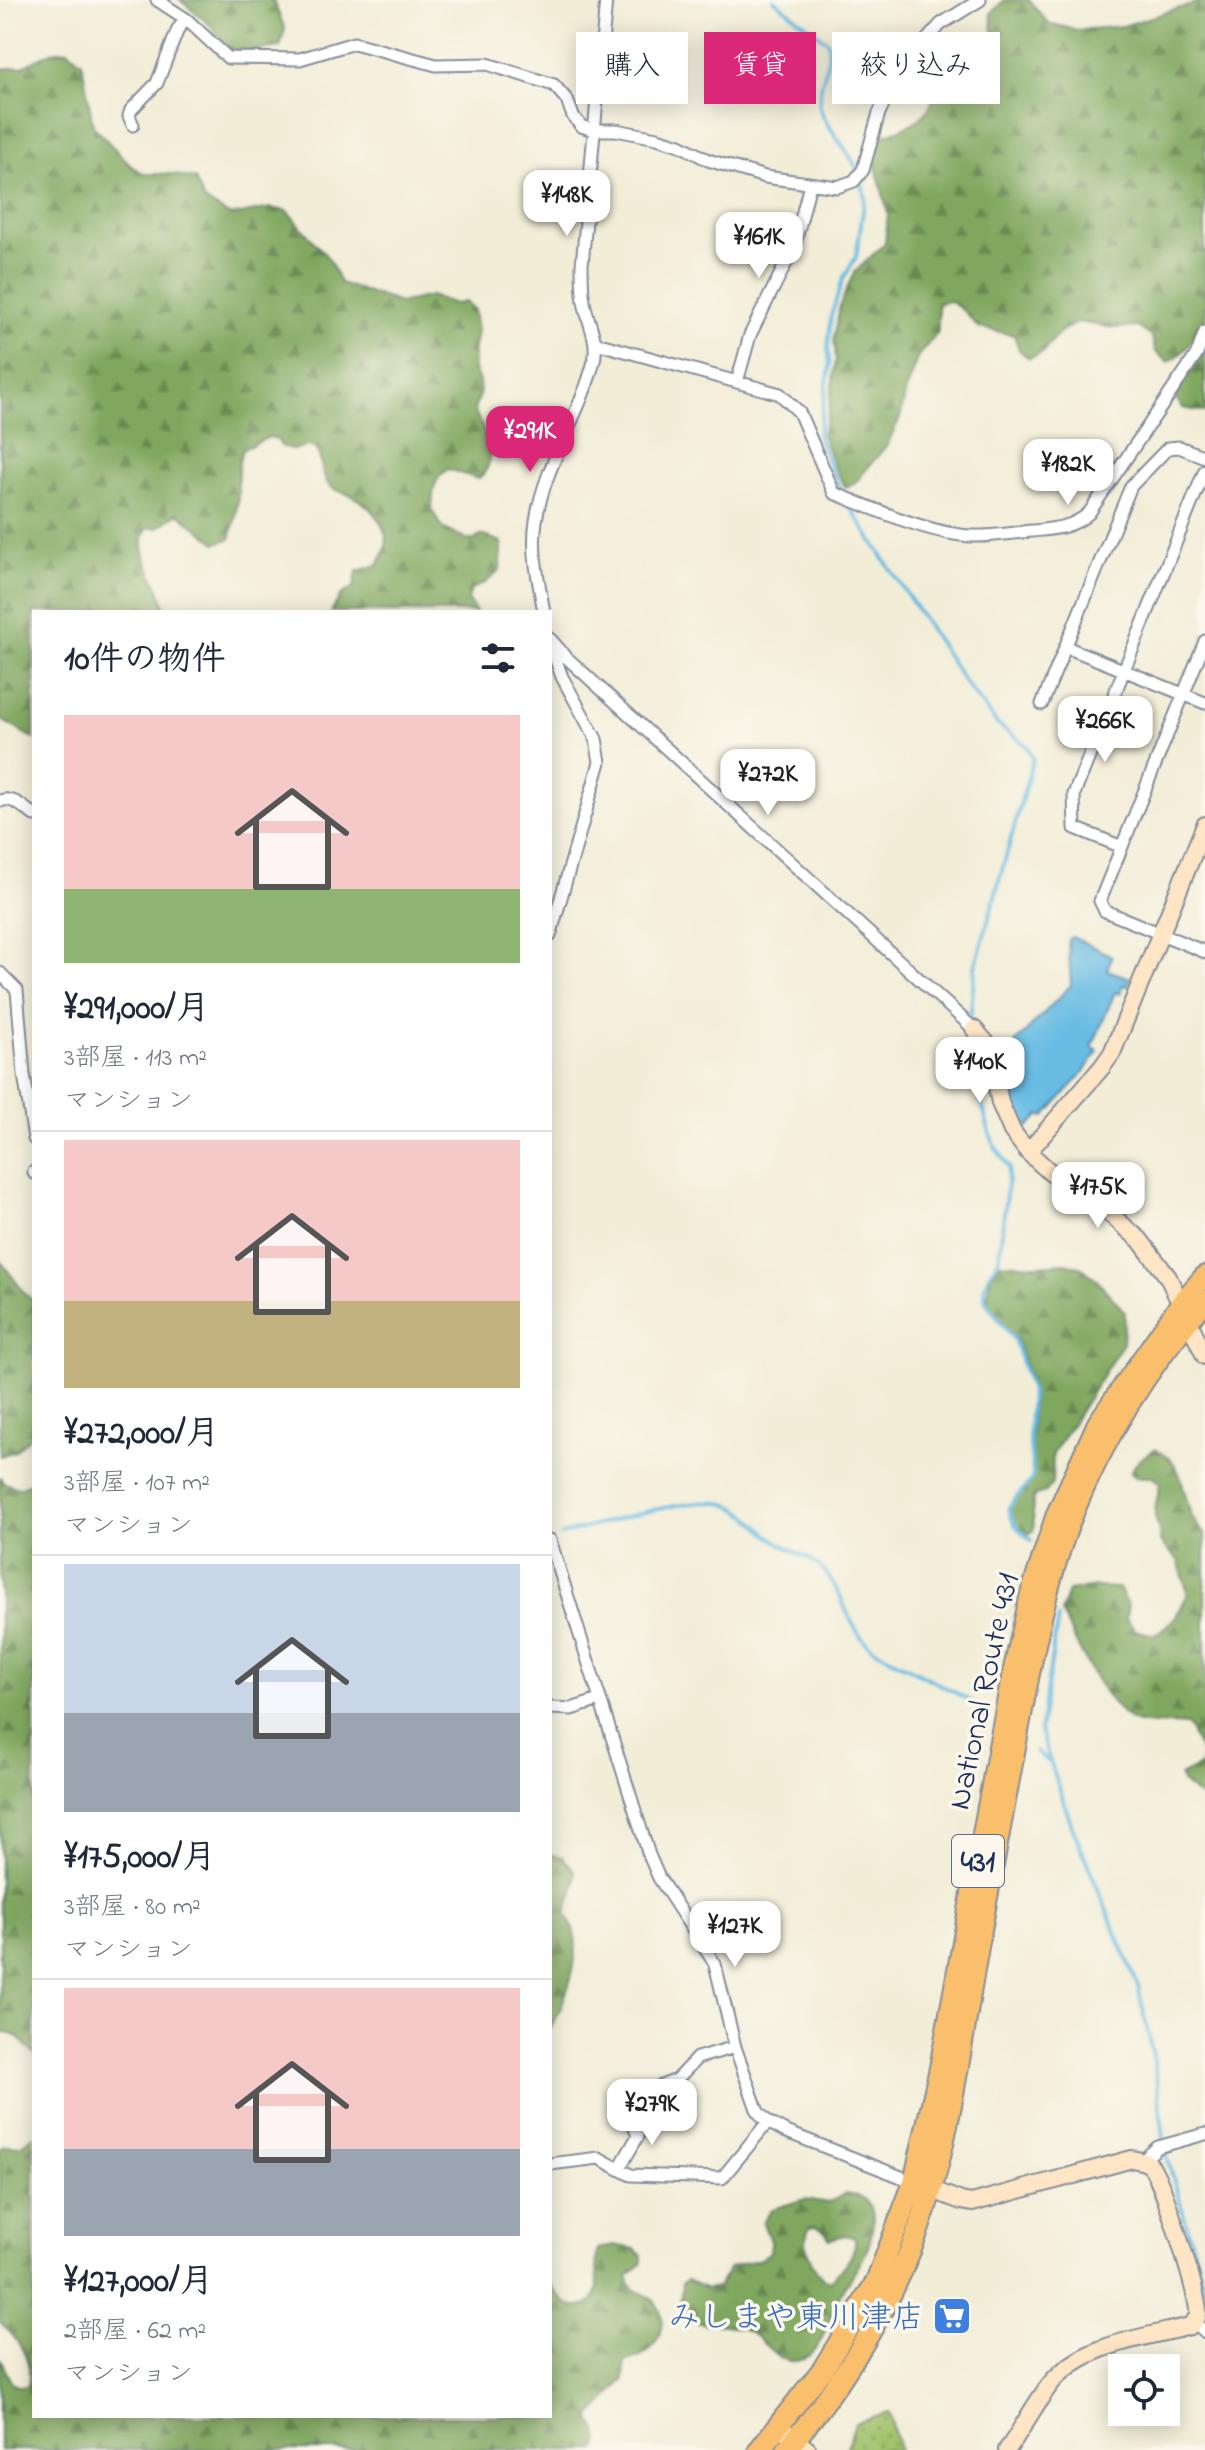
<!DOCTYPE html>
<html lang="ja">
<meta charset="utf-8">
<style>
:root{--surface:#fff;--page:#f6f6f7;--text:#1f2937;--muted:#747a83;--line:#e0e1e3;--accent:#db2777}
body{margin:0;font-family:"Indie Flower","Klee One",sans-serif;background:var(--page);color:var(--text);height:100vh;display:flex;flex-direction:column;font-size:30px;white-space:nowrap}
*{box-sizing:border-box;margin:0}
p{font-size:26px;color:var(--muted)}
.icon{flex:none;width:44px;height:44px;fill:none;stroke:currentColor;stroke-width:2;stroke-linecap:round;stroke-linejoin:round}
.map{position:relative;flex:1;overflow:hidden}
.drawer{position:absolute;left:32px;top:610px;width:520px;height:1808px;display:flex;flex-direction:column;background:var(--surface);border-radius:0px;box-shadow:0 4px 20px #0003}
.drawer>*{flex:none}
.banner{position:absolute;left:576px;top:32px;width:508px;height:72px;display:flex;gap:16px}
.controls{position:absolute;left:1108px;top:2354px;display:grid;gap:16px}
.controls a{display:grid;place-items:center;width:72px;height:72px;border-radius:0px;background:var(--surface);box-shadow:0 4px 20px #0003;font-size:40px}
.price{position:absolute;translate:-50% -68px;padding:0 18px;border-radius:16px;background:#fff;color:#222;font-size:26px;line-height:52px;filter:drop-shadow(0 2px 4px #0008)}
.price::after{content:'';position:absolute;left:50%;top:48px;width:24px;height:18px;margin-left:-12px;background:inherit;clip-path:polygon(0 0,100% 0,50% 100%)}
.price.selected{background:var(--accent);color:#fff}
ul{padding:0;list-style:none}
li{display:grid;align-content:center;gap:16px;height:424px;padding:0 32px}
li+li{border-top:2px solid var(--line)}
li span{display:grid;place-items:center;height:248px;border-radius:0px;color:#555}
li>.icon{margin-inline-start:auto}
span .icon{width:144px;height:144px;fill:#fffc;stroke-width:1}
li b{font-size:34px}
h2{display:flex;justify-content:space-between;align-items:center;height:96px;padding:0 32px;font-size:34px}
.chip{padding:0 28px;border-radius:0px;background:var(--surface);box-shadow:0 4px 20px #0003;font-size:28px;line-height:72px}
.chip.selected{background:var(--accent);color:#fff}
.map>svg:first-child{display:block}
</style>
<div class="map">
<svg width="1205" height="2450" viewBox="0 0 1205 2450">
<defs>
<pattern id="forest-firs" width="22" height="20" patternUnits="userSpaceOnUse" patternTransform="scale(2)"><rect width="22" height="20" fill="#80a75e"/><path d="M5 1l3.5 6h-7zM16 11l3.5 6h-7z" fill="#688851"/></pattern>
<pattern id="park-dots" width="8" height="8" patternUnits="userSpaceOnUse" patternTransform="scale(2)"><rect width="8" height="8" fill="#a1c16a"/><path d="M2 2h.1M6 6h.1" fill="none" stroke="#829d5a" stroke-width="1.8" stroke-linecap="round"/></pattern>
</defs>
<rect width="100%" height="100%" fill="#fbf7ec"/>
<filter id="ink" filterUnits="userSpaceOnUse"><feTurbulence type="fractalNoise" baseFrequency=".0125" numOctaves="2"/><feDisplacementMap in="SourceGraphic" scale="16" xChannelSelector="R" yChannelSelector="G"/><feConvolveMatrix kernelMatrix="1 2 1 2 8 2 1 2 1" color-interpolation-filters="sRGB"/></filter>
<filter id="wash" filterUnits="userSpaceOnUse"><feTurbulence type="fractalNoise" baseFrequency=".006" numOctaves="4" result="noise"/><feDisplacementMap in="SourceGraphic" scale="32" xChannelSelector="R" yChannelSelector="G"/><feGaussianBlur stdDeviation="1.8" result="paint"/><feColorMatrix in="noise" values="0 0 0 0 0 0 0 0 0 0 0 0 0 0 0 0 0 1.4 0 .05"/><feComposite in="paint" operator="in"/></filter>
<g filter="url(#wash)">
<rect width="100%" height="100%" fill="#f2edd7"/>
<path fill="url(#forest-firs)" stroke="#4e6b5e" stroke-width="2" fill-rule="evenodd" d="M 180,0 L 273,0 L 285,29 L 280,47 L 253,51 L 228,50 L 209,24 Z
M 1004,0 L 1029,0 L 1048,23 L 1077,30 L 1123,26 L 1205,0 L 1205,321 C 1193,338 1188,352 1168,362 L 1155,351 L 1152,337 L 1138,327 L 1115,328 L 1078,322 L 1060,332 L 1042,353 L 1029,358 L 1019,350 L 1014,335 L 978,327 L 965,312 L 950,301 L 938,303 L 938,332 L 918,356 L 907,386 L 900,418 L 887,445 L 855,483 L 846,487 C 838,481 827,446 822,434 L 828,416 L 836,360 L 834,337 L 840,305 L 853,274 L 885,243 L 888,214 L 874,158 L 882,136 C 928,119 936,113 938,61 L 953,54 L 984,49 L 993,31 L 991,13 Z
M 68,50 L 82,62 L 93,126 L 132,167 L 145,174 L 172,174 L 195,179 L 204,200 L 231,216 L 270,208 L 287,211 L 329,259 L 340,283 L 400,303 L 430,296 L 455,304 L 466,302 L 474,310 L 477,332 L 474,347 L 474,369 L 479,382 L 480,395 L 474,409 C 484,433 502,460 478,479 L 448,469 C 432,480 433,493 432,511 L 444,529 L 472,541 L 482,535 L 502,542 L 500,570 L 484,584 L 471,589 L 468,600 L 476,612 L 331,612 L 341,595 L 354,587 L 357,571 L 378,565 C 380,560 385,553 386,547 C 390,528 369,504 353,496 C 346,493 335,491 330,486 C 314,469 329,435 294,450 L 281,446 L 277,439 L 269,437 L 243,449 C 237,463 238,472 238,487 C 239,505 235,522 230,539 L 216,543 L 178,513 L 157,528 L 148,528 C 130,548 164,587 166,612 L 34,612 L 34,739 L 0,719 L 0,69 L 22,67 L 51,52 Z
M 1205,343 L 1205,412 L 1183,408 L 1175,398 Z
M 0,1260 L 26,1295 L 34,1301 L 34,1433 L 15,1451 L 0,1456 Z
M 999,1263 L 1038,1265 L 1066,1263 L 1082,1268 L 1095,1278 L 1125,1312 L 1123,1343 L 1053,1453 L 1052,1484 L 1046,1492 L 1035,1495 C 1029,1507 1036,1518 1033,1531 L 1029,1534 C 1018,1533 1010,1518 1010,1507 L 1033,1479 L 1034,1473 L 1031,1443 L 1032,1389 L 1016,1338 L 1004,1326 L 987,1301 L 990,1277 Z
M 1155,1449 C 1194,1465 1176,1509 1205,1534 L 1205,1801 L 1182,1782 L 1180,1776 L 1200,1766 L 1203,1756 L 1188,1726 C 1172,1721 1155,1727 1138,1723 C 1108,1714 1075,1641 1061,1612 L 1068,1591 L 1096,1587 L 1119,1588 L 1128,1605 L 1126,1618 L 1135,1630 L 1154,1635 C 1172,1625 1180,1612 1188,1593 L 1178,1560 L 1160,1542 C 1161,1531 1157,1526 1155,1516 C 1154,1507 1159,1493 1160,1483 L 1152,1477 L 1135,1477 L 1130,1472 L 1139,1460 Z
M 0,1476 L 2,1482 L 19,1488 L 34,1481 L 34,2054 L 17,2036 L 0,2031 Z
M 550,1854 L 562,1857 L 575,1870 L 575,1884 L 566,1913 C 568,1919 572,1925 574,1931 C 582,1960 563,2005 550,2030 Z
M 34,2135 L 34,2416 L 550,2416 L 550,2284 C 563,2302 570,2314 592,2303 C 605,2283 592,2269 598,2249 L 613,2245 L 635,2249 L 642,2256 L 642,2263 L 628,2276 C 629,2294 643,2290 653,2300 C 668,2315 662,2340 647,2352 C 641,2357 632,2358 625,2363 L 624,2380 L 590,2418 C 595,2428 605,2439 596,2450 L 0,2450 L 0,2358 C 8,2373 9,2391 28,2386 C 33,2359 19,2340 0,2322 L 0,2148 L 5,2145 L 20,2146 Z
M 845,2194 C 862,2196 872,2199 873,2218 C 873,2256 852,2271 837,2301 C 829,2318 825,2338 813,2352 C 809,2357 799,2362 791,2361 C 773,2359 762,2337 746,2330 C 730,2323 713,2326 697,2322 L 680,2305 L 682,2283 L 687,2280 L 706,2289 L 718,2287 L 730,2267 L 761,2259 L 770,2252 L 771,2243 L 763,2223 L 772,2209 L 805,2199 L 828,2203 ZM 815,2227 L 824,2231 L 830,2239 L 845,2235 L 855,2238 C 857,2254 841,2269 830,2281 L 823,2279 C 811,2264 801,2247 809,2228 Z"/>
<path fill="url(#park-dots)" stroke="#5e7864" stroke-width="2" d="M 889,2413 L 899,2450 L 846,2450 L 855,2423 Z"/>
<path fill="#67bbe3" stroke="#4175a0" stroke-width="2" d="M 1072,937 L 1112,956 L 1107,970 L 1131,978 L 1128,986 L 1123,985 L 1120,994 L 1115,992 L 1092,1047 L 1098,1051 L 1081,1076 L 1044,1117 L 1040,1115 L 1028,1127 C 1012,1110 1011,1078 1003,1056 L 1071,985 L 1068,940 Z"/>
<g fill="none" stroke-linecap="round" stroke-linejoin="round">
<path stroke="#67bbe3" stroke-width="4" d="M 774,0 L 828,42 C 832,65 814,92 821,111 C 827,128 849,151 858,171
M 841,493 L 818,436 L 830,365 L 828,348 L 831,316 L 843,279 L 856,257 L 865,198 L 861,179
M 846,501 L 965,683 L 997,724 L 1027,746 L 1033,759 L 975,968 L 970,1021
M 970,1034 L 971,1060 L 987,1123 L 994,1145 L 1009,1167 L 999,1259 L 988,1276 L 984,1290 L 986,1302 L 1014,1339 L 1031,1391 L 1029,1433 L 1033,1474 L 1032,1479 L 1009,1507 C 1010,1522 1020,1532 1032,1540
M 562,1535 C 599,1525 695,1493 729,1505 C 749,1512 760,1531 778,1542 C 793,1552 812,1557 824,1571 C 845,1595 846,1626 872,1648 L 969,1700 L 989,1714
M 1058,1618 L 1040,1731 L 1072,1826 L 1138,1986 L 1154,2061 L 1166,2153 L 1205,2289
M 1036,1752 L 1049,1762"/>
</g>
</g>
<g filter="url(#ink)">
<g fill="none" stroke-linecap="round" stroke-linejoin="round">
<defs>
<path id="street" d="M 157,0 L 186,19 L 228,58 L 300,59 L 354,43 L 436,65 L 487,64 L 554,85 L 567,100 L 573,116 L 581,126 L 594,130 L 616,130 L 657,138 L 680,145 L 708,160 L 765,177 L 837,187 L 854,181 L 863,170 L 879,113 L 897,76 L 905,64 L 941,24 L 980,0
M 133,125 L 129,116 L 131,110 L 157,83 L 178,29 L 186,19
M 596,343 L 780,394 L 799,412 L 834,493 C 874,509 928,533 970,536 C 991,537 1011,533 1032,531 C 1053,529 1073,528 1089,513 L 1197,354 L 1205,332
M 737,382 L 750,335 L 794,247 L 810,184
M 544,612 C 539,583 531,551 536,521 C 544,465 580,416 594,361 C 599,339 587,322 584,301 C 582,289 582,277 582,265 L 606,0
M 550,639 L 567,658 L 974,1029
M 1205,641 L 1100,901 L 1105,911 L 1205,952
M 1066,647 L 1205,703
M 1042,704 L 1131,486 L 1168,448 L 1179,447 L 1205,457
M 0,801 C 13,796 24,808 34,815
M 1122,847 L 1075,828 L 1074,794 L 1205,470
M 550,936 L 600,762 L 596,739 L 562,677 L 550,643
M 0,973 L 17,990 L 24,1074 L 34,1139
M 34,1172 L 34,1173
M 550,1540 L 649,1855 L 659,1878 L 715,1964 L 735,2047 L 758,2112 L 768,2122 L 784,2131 L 914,2182
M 550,1708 L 571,1709 L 600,1700
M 735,2047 L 697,2058 L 676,2080 L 625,2101 L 638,2136 L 619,2169 L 631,2175 L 722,2178 L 768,2122
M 1142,2161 L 1158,2147 L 1205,2134
M 550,2164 L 599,2158 L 619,2169
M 1195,2321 L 1205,2333"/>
<path id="secondary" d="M 974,1029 L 989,1046 L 1000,1103 L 1012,1131 L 1028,1152 L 1051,1173 L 1103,1208 L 1140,1240 L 1168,1277 L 1205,1356
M 1028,1152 L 1102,1067 L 1112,1053 L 1205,825
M 923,2186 L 961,2201 L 972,2203 L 1132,2159 C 1137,2160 1145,2161 1150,2165 C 1162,2177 1196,2290 1198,2310 C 1199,2318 1195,2321 1190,2326 C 1144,2338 1085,2343 1052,2382 C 1035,2403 1023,2428 1007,2450
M 779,2426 L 808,2450"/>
<path id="highway" d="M 759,2450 L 823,2369 L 876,2282 L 914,2182 L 940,2068 L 1010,1687 L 1031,1594 L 1057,1514 L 1098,1423 L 1180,1305 L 1205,1276
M 786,2450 C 836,2392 882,2321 911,2249 C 945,2164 957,2072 972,1982 C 983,1914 997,1847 1009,1779 C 1026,1692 1039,1601 1071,1518 C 1102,1440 1149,1364 1205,1301"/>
</defs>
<use href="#street" stroke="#868e9a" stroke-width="15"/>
<use href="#secondary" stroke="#868e9a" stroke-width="20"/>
<use href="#highway" stroke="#868e9a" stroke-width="24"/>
<use href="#street" stroke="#fff" stroke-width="11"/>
<use href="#secondary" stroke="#fde5c5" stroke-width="16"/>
<use href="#highway" stroke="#f9bf6d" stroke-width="20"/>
</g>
</g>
<defs>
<symbol id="supermarket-square" viewBox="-11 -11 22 22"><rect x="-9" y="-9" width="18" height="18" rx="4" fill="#3f7fe0" stroke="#fbf7ec"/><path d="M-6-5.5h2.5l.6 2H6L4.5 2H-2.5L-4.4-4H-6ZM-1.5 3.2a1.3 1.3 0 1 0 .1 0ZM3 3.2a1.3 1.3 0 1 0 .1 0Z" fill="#fff"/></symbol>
</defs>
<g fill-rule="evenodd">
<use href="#supermarket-square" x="930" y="2294" width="44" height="44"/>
</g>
<g text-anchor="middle" stroke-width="7" stroke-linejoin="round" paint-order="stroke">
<rect fill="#fbf7ec" stroke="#5e6b89" stroke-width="2" x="952" y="1835" width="52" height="52" rx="6"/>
<g font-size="30" font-weight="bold" fill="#1b2f5e">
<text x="978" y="1871">431</text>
</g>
<g font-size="32" fill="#1b2f5e" stroke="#fbf7ec">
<text transform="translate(982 1691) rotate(-78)" y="11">National Route 431</text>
</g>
<g font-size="32" fill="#366cbe" stroke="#fbf7ec" text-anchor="end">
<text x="924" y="2327">みしまや東川津店</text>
</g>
</g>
</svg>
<div class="controls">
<a><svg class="icon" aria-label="locate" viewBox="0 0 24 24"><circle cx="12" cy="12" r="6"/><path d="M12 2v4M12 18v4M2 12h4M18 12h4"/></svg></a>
</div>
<b class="price" style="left:567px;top:238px">¥148K</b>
<b class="price" style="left:759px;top:280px">¥161K</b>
<b class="price selected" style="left:530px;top:474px">¥291K</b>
<b class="price" style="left:1068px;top:507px">¥182K</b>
<b class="price" style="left:1105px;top:764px">¥266K</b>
<b class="price" style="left:768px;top:817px">¥272K</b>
<b class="price" style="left:980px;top:1105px">¥140K</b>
<b class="price" style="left:1098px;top:1230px">¥175K</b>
<b class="price" style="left:735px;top:1969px">¥127K</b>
<b class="price" style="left:652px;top:2147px">¥279K</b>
<div class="banner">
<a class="chip">購入</a>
<a class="chip selected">賃貸</a>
<a class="chip">絞り込み</a>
</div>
<section class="drawer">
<h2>10件の物件<svg class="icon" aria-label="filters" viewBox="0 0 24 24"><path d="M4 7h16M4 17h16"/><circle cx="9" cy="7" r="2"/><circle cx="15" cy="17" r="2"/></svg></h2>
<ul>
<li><span style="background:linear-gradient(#f6c9c9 70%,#8fb573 0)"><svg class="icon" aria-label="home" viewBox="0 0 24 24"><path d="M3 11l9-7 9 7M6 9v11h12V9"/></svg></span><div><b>¥291,000/月</b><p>3部屋 · 113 m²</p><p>マンション</p></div></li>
<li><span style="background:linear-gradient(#f6c9c9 65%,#c2b280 0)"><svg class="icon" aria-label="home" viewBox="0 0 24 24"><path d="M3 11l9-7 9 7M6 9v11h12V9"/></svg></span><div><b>¥272,000/月</b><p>3部屋 · 107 m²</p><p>マンション</p></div></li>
<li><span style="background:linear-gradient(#c9d6e8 60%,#9aa5b1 0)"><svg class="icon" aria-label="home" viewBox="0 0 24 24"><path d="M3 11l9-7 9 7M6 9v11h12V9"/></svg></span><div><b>¥175,000/月</b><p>3部屋 · 80 m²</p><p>マンション</p></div></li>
<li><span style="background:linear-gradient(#f6c9c9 65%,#9aa5b1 0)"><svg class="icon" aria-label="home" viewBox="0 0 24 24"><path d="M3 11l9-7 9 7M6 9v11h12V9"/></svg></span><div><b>¥127,000/月</b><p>2部屋 · 62 m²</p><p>マンション</p></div></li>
</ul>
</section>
</div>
